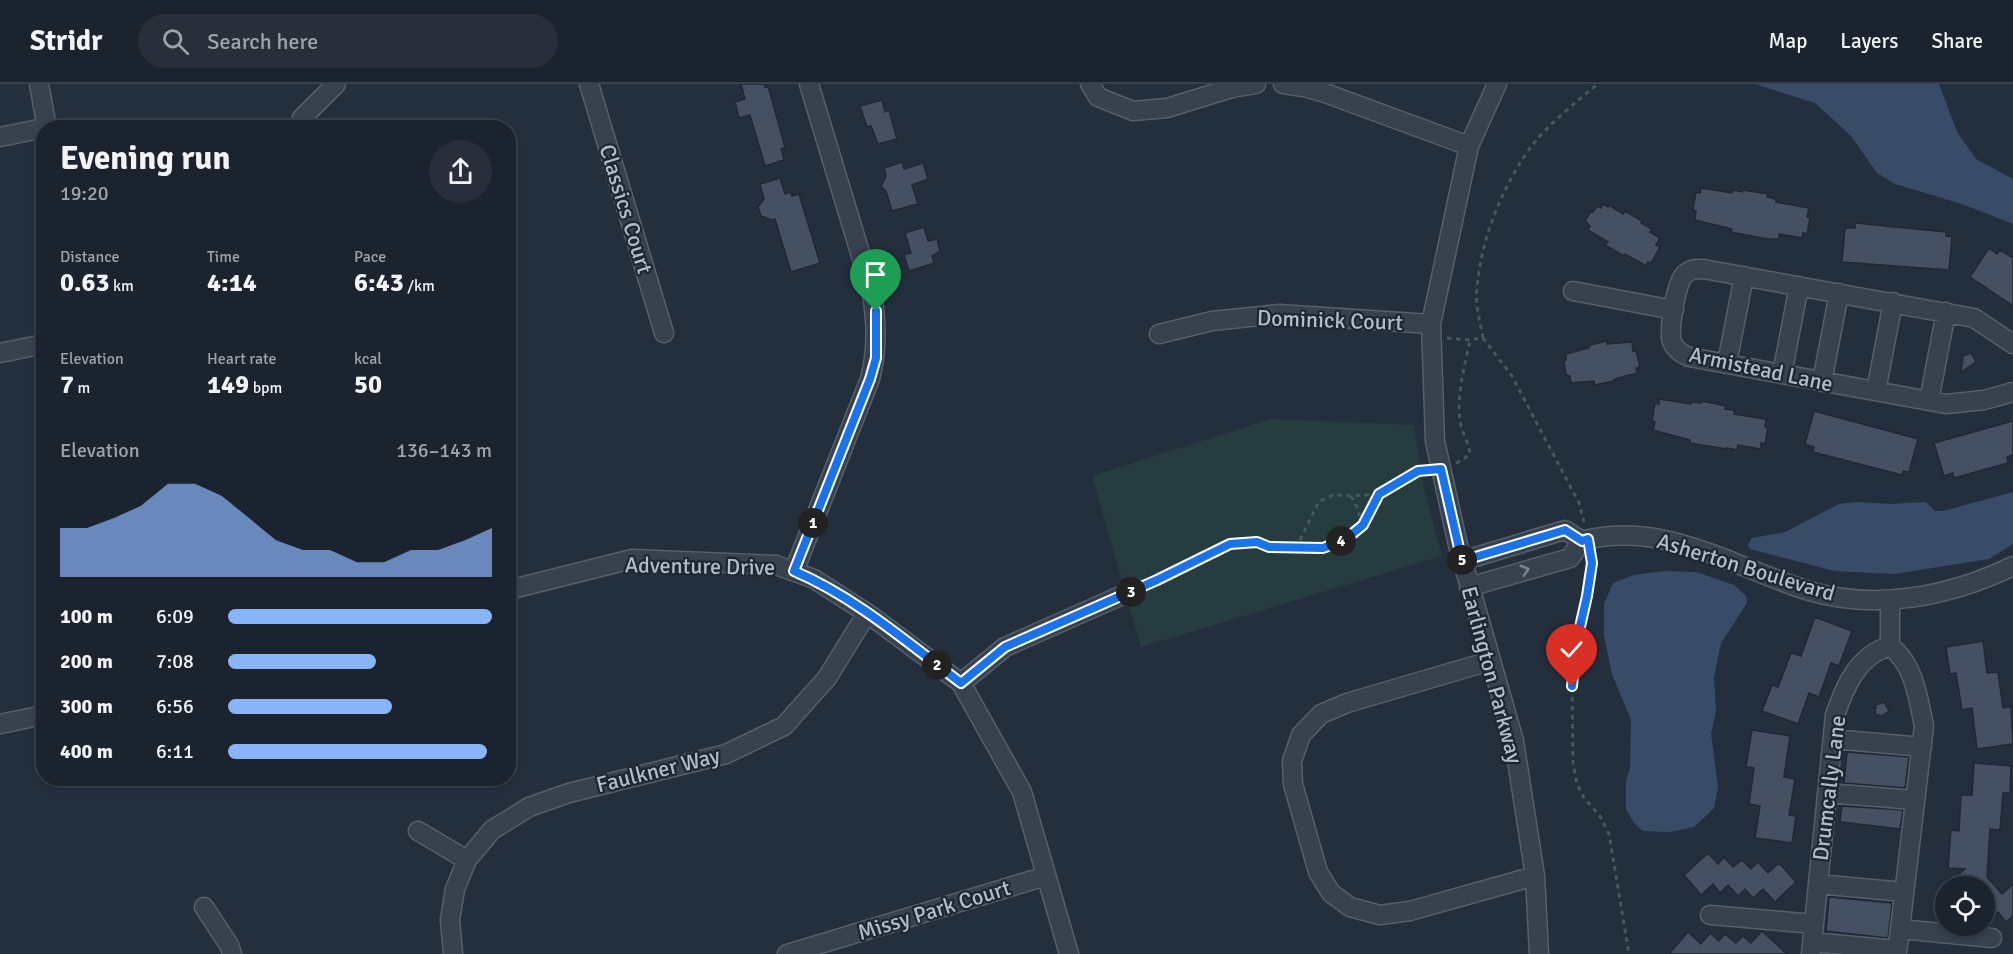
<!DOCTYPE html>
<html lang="en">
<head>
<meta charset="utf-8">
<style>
	:root { --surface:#1b232e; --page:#282f3a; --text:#f1f3f6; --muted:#a0a4aa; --line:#39404a; --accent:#8ab4f8 }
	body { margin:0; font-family:Signika,sans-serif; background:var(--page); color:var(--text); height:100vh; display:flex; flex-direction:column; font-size:22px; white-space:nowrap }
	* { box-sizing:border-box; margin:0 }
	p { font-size:20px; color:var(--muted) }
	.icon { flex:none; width:33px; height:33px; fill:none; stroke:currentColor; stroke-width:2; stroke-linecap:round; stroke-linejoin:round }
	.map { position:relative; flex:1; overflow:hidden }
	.side { position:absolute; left:36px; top:36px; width:480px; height:666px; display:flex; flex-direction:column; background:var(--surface); border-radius:24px; box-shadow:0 3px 9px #0003,0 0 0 2px var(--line) }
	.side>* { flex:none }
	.fabs { position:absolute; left:1935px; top:792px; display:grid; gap:12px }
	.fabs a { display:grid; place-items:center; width:60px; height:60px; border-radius:50%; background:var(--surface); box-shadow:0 3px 9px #0003,0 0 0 2px var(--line); font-size:30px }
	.pin { position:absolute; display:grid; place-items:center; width:51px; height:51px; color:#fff; margin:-62px -26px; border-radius:50% 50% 50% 0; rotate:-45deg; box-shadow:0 0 6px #0007 }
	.pin .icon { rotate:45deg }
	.km { position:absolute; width:30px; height:30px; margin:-15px; border-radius:50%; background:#222; color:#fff; font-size:16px; line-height:30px; text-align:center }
	.round { display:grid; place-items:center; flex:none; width:63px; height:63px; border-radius:32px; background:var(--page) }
	.head { display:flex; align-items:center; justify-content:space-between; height:102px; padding:0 24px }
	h1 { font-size:33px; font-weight:700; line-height:45px }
	.stats { display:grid; grid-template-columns:repeat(3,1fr); gap:9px; height:102px; padding:6px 24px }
	.stats div { display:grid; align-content:center }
	.stats b { font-size:26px; font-weight:700 }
	.stats small { font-size:16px; font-weight:400 }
	.stats p { font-size:16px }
	.chart { height:168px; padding:12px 24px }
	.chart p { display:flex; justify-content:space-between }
	.chart svg { width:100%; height:108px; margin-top:6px; fill:var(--accent); opacity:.7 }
	ul { padding:0 24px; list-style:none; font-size:20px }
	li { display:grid; grid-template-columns:96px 72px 1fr; align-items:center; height:45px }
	li i { height:15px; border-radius:8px; background:var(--accent) }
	header { display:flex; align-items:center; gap:36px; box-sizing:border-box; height:84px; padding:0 30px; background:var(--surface); border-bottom:2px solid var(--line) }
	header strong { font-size:28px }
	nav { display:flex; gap:33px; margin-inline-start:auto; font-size:21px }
	.search { width:420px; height:54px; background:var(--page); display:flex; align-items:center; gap:15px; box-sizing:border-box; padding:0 21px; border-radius:33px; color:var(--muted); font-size:22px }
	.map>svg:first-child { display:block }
	.green { fill:#263c3f }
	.water { fill:#394c67 }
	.building { fill:#455162; stroke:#1f2835; stroke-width:1.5 }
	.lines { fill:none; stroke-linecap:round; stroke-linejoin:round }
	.minor-casing { stroke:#565f6c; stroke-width:21 }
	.path { stroke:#44595c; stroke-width:3; stroke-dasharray:4.5 4.5; stroke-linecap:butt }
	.minor { stroke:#38414e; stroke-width:18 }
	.oneway { stroke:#7c8592 }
	.route-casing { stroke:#fff; stroke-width:12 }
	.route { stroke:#1a73e8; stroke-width:8 }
	.labels { text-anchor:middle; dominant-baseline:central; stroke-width:4.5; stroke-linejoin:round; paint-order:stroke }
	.street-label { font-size:22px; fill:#b4bcc9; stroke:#1d2633 }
</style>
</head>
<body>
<header>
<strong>Stridr</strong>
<div class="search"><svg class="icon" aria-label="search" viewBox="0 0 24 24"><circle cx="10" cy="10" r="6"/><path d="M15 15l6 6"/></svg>Search here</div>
<nav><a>Map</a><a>Layers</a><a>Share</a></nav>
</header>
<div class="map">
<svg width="2013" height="870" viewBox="0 0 2013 870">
	<rect width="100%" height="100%" fill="#242f3e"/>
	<path class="green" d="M 1270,335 L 1414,341 L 1423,401 L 1442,472 L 1141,563 L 1092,392 Z"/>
	<path class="water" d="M 1755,0 L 1939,0 L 1957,48 L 1976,75 L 2013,95 L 2013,140 L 1962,120 L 1895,100 L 1877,89 L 1851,52 L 1815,19 Z
		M 2013,408 L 2013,460 L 1989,475 L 1894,490 L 1834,487 L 1750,465 L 1748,461 L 1752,454 L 1785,448 L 1839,420 L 1857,418 L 1890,420 L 1923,418 L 1927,419 L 1935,427 L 1943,427 Z
		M 1664,487 L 1696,488 L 1734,501 L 1746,512 L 1747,519 L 1721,559 L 1714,593 L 1716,628 L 1711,649 L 1718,703 L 1714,724 L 1694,743 L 1670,748 L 1643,747 L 1634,739 L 1626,725 L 1626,697 L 1630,684 L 1631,636 L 1612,590 L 1604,552 L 1604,520 L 1613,499 L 1634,491 Z"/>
	<path class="building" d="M 741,0 L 764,0 L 765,3 L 768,2 L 785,63 L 781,65 L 784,76 L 765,82 L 750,31 L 739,34 L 735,18 L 745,15 Z
		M 882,16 L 885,28 L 889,26 L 897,55 L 878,60 L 871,42 L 867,43 L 860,22 Z
		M 902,78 L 904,85 L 923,79 L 928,95 L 912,101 L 918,120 L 892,127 L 886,107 L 881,103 L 886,92 L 884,84 Z
		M 780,94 L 785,110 L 790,108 L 792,112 L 799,110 L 820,179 L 791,188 L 775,135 L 772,136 L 761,132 L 758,123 L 764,115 L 760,100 Z
		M 1701,104 L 1732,109 L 1733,106 L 1742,108 L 1743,106 L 1768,110 L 1767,113 L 1776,115 L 1776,118 L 1809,124 L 1807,133 L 1810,133 L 1807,150 L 1803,149 L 1802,154 L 1779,150 L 1779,155 L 1768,155 L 1731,148 L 1732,145 L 1695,136 L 1696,127 L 1693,126 L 1696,108 L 1700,109 Z
		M 1603,120 L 1608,123 L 1609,121 L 1623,130 L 1625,127 L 1642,137 L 1641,139 L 1652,145 L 1650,148 L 1660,154 L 1656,161 L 1660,163 L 1651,179 L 1648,178 L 1646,182 L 1625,170 L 1624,172 L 1605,161 L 1608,158 L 1588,146 L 1590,142 L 1585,137 L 1591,127 L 1593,128 L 1597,122 L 1601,124 Z
		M 1855,139 L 1946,148 L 1946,152 L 1952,153 L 1949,186 L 1842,178 L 1845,144 L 1855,144 Z
		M 924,143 L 928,157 L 937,155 L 940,167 L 932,172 L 934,179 L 909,187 L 904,171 L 911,169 L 905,149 Z
		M 1989,164 L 1997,170 L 2000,166 L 2013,174 L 2013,222 L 1970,193 Z
		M 1607,257 L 1607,260 L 1632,258 L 1633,267 L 1636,266 L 1640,283 L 1636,284 L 1637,289 L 1614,295 L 1614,297 L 1595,301 L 1594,297 L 1571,299 L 1570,292 L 1566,291 L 1564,277 L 1566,276 L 1566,270 L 1589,264 L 1590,261 Z
		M 1971,269 L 1976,278 L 1961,288 L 1963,272 Z
		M 1659,315 L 1691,320 L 1692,318 L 1701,319 L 1702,317 L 1726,322 L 1725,325 L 1734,326 L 1734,330 L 1766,335 L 1765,343 L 1768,343 L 1765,360 L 1761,359 L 1761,365 L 1738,361 L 1737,366 L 1727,364 L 1727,365 L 1690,359 L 1690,356 L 1653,346 L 1655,338 L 1652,337 L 1655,319 L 1659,320 Z
		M 1814,327 L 1918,355 L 1909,388 L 1903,387 L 1902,391 L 1813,368 L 1814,363 L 1805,360 Z
		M 2013,337 L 2013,371 L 2007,373 L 2008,379 L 1954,394 L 1953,389 L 1944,392 L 1934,359 Z
		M 1815,533 L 1852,547 L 1839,582 L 1831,579 L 1819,613 L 1809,609 L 1798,640 L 1762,627 L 1772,601 L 1778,603 L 1791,569 L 1801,572 Z
		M 1983,557 L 1987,589 L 1998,588 L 2003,624 L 2011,623 L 2013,660 L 1977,665 L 1972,624 L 1962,626 L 1956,589 L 1950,590 L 1946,563 Z
		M 1884,618 L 1889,627 L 1882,632 L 1875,630 L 1876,621 Z
		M 1752,646 L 1790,652 L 1784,693 L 1795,695 L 1789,731 L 1796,732 L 1792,759 L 1755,754 L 1760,722 L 1749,720 L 1754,684 L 1746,683 Z
		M 1847,668 L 1909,673 L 1905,704 L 1844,699 Z
		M 1974,679 L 2011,682 L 2010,709 L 2003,709 L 2000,746 L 1990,745 L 1987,793 L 2002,810 L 2013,800 L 2013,832 L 2006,838 L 1998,828 L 1984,840 L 1984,802 L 1946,802 L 1965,785 L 1948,784 L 1951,746 L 1959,747 L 1961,711 L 1972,711 Z
		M 1842,722 L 1903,726 L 1900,745 L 1840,738 Z
		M 1708,769 L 1718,780 L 1724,773 L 1733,783 L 1742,776 L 1751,785 L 1758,778 L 1768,789 L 1779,779 L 1796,798 L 1775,818 L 1763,805 L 1753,814 L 1745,805 L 1738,812 L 1728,801 L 1720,809 L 1713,800 L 1701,811 L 1684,791 Z
		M 1829,813 L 1892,819 L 1888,854 L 1826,847 Z
		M 1762,847 L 1787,870 L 1669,870 L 1688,848 L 1701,860 L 1710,849 L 1719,857 L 1725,850 L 1736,859 L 1743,852 L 1751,859 Z"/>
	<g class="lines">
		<defs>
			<path id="minor" d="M 39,0 L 47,44
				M 589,0 L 664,249
				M 1090,0 L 1098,13 L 1133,27 L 1167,24 L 1232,4 L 1256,0
				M 1283,0 L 1304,3 L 1325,9 L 1469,62
				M 1497,0 L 1469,62 L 1431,240 L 1435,357 L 1458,461 L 1514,657 L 1535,792 L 1539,870
				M 299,44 L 302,34 L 336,0
				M 0,53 L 44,44
				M 1573,207 L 1674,226
				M 1159,250 L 1212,237 L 1279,230 L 1431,240
				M 2013,260 L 1974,234 L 1703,185 C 1696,185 1691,185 1685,190 C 1676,197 1668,247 1672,258 C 1675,266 1682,270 1689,273 L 1946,320 L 1984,316 L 2013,308
				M 0,269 L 44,260
				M 1727,279 L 1744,192
				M 1782,290 L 1799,202
				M 1822,298 L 1839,209
				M 1876,307 L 1893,218
				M 1929,317 L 1946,228
				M 1462,477 L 1565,446 L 1582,457
				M 794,487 L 870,295 C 878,264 877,236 871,205 L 809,0
				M 1469,503 L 1570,474 L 1582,457 C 1663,435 1735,484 1809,507 C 1877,527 1951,512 2013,482
				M 508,506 L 632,475 L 776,481 L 814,495 L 867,529 L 961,599 L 1022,708 L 1069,870
				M 1890,517 L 1890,562
				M 1890,562 C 1914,580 1918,613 1924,642 L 1897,870
				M 1490,577 L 1347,619 L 1321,630 L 1301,651 L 1292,677 L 1293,700 L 1318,788 L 1331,809 L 1350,823 L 1380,831 L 1410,827 L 1535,792
				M 961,599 L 1005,563 L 1136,505
				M 0,640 L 44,631
				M 1833,655 L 1922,663
				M 1827,709 L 1914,716
				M 418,747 L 467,776
				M 1818,800 L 1904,808
				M 204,823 L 229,861 L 232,870
				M 1710,831 L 1814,840
				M 1900,845 L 1992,854
				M 1812,858 L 1897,866
				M 453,870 L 450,836 L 455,805 L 467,776 L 492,746 L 529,723 L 569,709 L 726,670 L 784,642 L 827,594 L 867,529
				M 787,870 L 1046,792
				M 1811,870 L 1835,631 C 1845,602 1858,571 1890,562"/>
		</defs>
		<use href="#minor" class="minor-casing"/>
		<path class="path" d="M 1447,254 L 1467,256 L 1483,254 L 1512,292 L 1579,419 L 1584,438
			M 1483,254 C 1480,237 1475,221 1477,204 C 1481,154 1504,98 1534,59 C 1548,41 1579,15 1598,0
			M 1456,379 L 1463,376 L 1470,369 C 1469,359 1463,351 1461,342 C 1455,314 1465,282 1470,256
			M 1351,412 L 1357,423 L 1363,441
			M 1296,464 L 1319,417 L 1333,411 L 1351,412 L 1379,410
			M 1590,471 L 1592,479 L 1587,511 L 1577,556 L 1572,602 L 1573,679 L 1577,700 L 1584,714 L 1600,732 L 1609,750 L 1629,870
			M 1149,500 L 1229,460 L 1257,458 L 1269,463 L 1323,464 L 1346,455 L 1363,441 L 1379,410 L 1418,387 L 1427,386"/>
		<use href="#minor" class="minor"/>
	</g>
	<defs><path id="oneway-chevron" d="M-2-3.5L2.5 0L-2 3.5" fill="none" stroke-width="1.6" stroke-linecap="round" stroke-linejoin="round" transform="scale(1.5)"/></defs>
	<use class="oneway" href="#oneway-chevron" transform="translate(1525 486) rotate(-16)"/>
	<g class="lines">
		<defs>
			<path id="route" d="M 876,227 L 876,274 L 870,295 L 794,487 C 855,513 908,559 961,599 L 1005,563 L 1157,496 L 1230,460 L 1257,458 L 1269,463 L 1323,464 L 1346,455 L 1363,441 L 1379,410 L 1418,387 L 1441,385 L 1462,477 L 1565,446 L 1582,457 L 1588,455 L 1592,479 L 1587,512 L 1577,556 L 1572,602"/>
		</defs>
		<use href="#route" class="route-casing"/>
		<use href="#route" class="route"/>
	</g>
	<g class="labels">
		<g class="street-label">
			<text transform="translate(626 125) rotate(73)">Classics Court</text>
			<text transform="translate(1330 236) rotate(2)">Dominick Court</text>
			<text transform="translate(1761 285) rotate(12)">Armistead Lane</text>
			<text transform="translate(700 482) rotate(1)">Adventure Drive</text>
			<text transform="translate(1746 483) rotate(17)">Asherton Boulevard</text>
			<text transform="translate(1492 591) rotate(75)">Earlington Parkway</text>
			<text transform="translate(658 686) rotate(-14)">Faulkner Way</text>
			<text transform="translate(1829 704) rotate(-83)">Drumcally Lane</text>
			<text transform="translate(934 826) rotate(-17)">Missy Park Court</text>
		</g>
	</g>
</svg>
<div class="fabs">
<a><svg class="icon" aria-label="locate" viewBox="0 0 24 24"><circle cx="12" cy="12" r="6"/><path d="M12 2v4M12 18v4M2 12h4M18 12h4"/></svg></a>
</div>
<div class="pin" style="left:876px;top:227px;background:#1e9e55"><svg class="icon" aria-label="arrive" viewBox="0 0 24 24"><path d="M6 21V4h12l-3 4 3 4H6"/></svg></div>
<div class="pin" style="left:1572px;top:602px;background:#d93025"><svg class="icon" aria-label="check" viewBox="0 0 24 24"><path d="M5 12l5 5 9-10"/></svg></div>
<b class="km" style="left:813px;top:439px">1</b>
<b class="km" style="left:937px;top:581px">2</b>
<b class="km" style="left:1131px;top:508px">3</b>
<b class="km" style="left:1341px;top:457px">4</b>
<b class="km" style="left:1462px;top:476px">5</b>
<section class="side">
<div class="head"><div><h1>Evening run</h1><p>19:20</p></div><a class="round"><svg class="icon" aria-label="share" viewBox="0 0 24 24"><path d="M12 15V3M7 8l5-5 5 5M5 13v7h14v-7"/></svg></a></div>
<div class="stats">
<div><p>Distance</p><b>0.63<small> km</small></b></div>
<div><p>Time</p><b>4:14</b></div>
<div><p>Pace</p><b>6:43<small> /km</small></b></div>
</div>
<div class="stats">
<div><p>Elevation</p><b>7<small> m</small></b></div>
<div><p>Heart rate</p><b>149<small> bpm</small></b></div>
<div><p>kcal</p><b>50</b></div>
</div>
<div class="chart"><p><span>Elevation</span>136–143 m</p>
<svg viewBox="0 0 160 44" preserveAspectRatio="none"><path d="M0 44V24L10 24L20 20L30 15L40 6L50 6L60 11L70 20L80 29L90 33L100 33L110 38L120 38L130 33L140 33L150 29L160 24V44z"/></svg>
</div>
<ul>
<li><b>100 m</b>6:09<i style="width:100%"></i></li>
<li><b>200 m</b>7:08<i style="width:56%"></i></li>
<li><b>300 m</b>6:56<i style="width:62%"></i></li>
<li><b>400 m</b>6:11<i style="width:98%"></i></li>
</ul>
</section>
</div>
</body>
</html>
